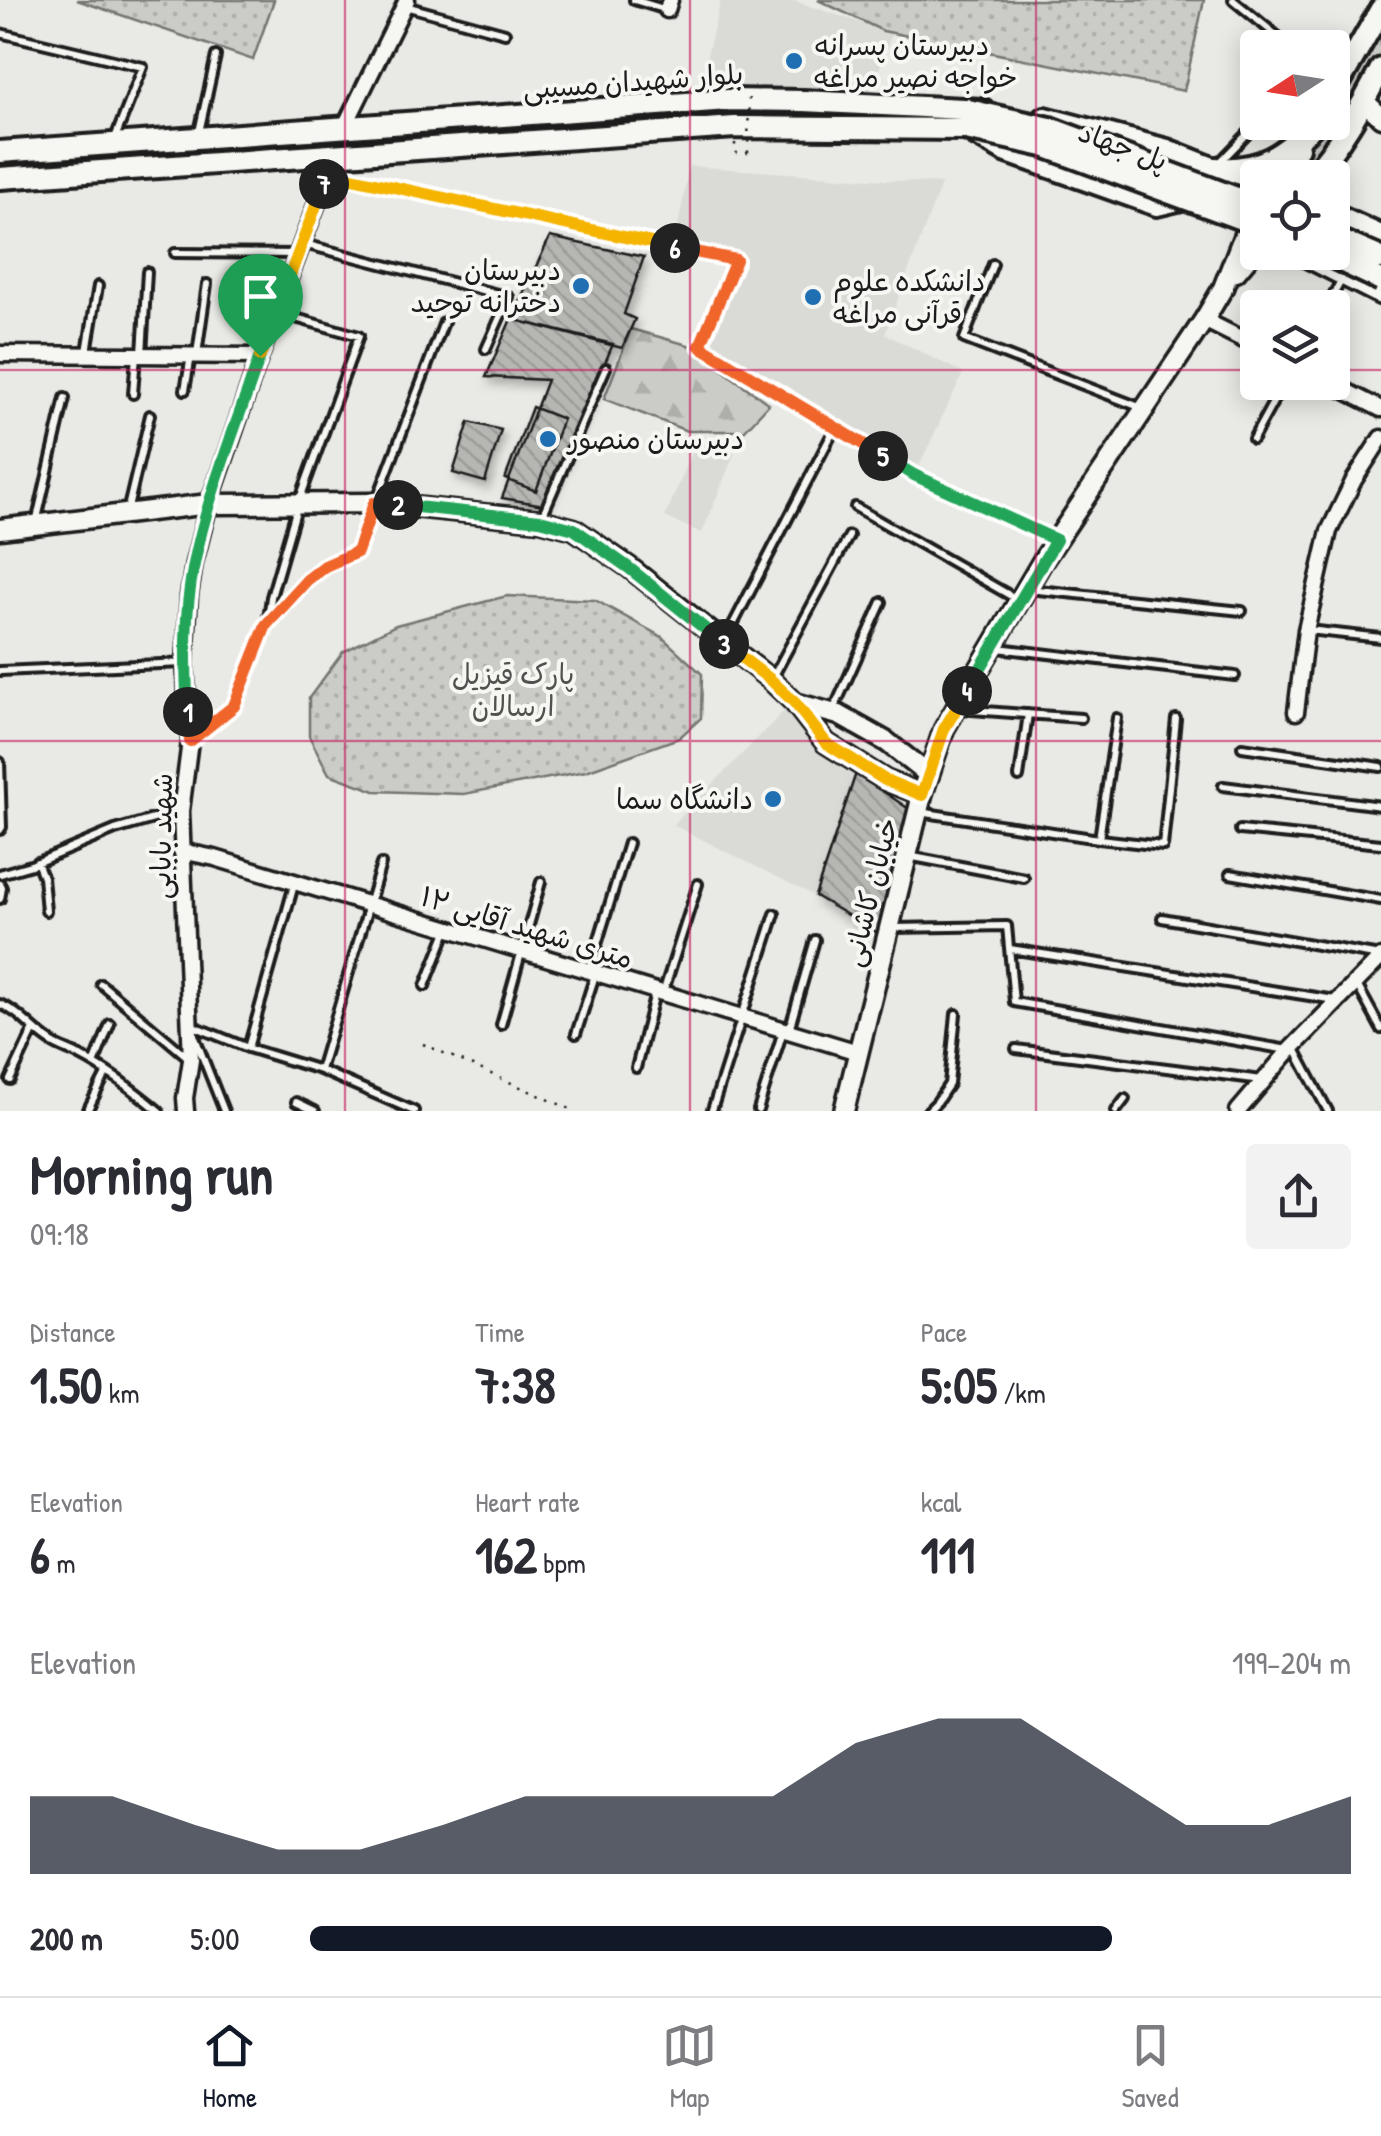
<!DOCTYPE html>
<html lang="en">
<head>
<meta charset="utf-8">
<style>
	:root { --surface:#fff; --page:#f2f2f3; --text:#2b2b33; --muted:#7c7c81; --line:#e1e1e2; --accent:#111827 }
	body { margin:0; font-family:"Patrick Hand","Playpen Sans Arabic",sans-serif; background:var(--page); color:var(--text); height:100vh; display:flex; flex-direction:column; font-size:38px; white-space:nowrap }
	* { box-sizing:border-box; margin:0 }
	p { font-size:32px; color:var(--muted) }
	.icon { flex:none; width:55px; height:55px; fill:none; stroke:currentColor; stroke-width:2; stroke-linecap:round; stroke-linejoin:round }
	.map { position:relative; height:1111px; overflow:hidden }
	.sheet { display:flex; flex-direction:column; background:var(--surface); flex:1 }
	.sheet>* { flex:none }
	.needle { width:65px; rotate:258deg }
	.fabs { position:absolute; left:1240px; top:30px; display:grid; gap:20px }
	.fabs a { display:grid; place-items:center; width:110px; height:110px; border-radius:10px; background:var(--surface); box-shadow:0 5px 25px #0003; font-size:50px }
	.pin { position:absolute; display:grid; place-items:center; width:85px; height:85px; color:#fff; margin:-102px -42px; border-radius:50% 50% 50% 0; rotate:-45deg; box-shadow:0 0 10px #0007 }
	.pin .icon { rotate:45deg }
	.km { position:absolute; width:50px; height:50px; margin:-25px; border-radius:50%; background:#222; color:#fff; font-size:28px; line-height:50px; text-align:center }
	.round { display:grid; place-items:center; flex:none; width:105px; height:105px; border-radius:10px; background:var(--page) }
	.headline { display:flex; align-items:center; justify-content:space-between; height:170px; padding:0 30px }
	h1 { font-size:55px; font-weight:700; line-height:75px }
	.stats { display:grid; grid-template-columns:repeat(3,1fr); gap:15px; height:170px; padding:10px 30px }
	.stats div { display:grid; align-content:center }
	.stats b { font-size:50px; font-weight:700 }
	.stats small { font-size:28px; font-weight:400 }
	.stats p { font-size:28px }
	.chart { height:280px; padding:20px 30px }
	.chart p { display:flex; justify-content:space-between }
	.chart svg { width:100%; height:180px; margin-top:10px; fill:var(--accent); opacity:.7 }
	ul { padding:0 30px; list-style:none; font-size:32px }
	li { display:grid; grid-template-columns:160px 120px 1fr; align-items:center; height:75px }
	li i { height:25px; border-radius:12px; background:var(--accent) }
	.dock { display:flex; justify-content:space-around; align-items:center; height:140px; border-top:2px solid var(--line); background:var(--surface); font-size:28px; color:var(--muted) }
	.dock a { display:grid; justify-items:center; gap:5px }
	.dock .on { color:var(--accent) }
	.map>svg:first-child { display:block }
	.built { fill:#dadad6 }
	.grass { fill:#cbcbc7; stroke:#747472; stroke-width:2.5 }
	.forest { fill:url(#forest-firs); stroke:#747472; stroke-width:2.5 }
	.park { fill:url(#park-dots); stroke:#747472; stroke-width:2.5 }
	.building { fill:url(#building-back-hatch); stroke:#1c1c1c; stroke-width:2.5; filter:url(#shadow) }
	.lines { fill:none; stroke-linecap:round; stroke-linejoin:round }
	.service-casing { stroke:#1c1c1c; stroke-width:14 }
	.minor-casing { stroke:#1c1c1c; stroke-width:21 }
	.tertiary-casing { stroke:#1c1c1c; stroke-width:25 }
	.secondary-casing { stroke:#1c1c1c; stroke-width:28 }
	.primary-casing { stroke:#1c1c1c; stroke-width:28 }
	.path { stroke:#1c1c1c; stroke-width:2.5; stroke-dasharray:2.5 8; stroke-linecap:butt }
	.service { stroke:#f6f6f2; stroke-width:6 }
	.minor { stroke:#f6f6f2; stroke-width:14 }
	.tertiary { stroke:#f6f6f2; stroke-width:18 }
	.secondary { stroke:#f6f6f2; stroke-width:20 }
	.primary { stroke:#f6f6f2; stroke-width:20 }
	.secondary-bridge-casing { stroke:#1c1c1c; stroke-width:28; stroke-linecap:butt }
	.path-bridge { stroke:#1c1c1c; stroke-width:2.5; stroke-dasharray:2.5 8; stroke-linecap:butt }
	.secondary-bridge { stroke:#f6f6f2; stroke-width:20 }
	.split-1-casing { stroke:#fff; stroke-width:20 }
	.split-2-casing { stroke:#fff; stroke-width:20 }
	.split-3-casing { stroke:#fff; stroke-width:20 }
	.split-4-casing { stroke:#fff; stroke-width:20 }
	.split-5-casing { stroke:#fff; stroke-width:20 }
	.split-6-casing { stroke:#fff; stroke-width:20 }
	.split-7-casing { stroke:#fff; stroke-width:20 }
	.split-8-casing { stroke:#fff; stroke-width:20 }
	.split-1 { stroke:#22a559; stroke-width:12 }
	.split-2 { stroke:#f0652b; stroke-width:12 }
	.split-3 { stroke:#22a559; stroke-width:12 }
	.split-4 { stroke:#f5b400; stroke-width:12 }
	.split-5 { stroke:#22a559; stroke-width:12 }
	.split-6 { stroke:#f0652b; stroke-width:12 }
	.split-7 { stroke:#f5b400; stroke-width:12 }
	.split-8 { stroke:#f5b400; stroke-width:12 }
	.grid { fill:none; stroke:#c2185b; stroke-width:2.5; stroke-opacity:0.55 }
	.poi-dot { fill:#1f6fb2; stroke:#f6f6f2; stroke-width:4 }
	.labels { text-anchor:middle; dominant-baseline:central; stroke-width:8; stroke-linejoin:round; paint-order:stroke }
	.poi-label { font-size:28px; fill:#1c1c1c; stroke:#f6f6f2; text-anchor:start }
	.street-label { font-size:28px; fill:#1c1c1c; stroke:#f6f6f2 }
	.park-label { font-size:28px; fill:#51514f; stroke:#f6f6f2 }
</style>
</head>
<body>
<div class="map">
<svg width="1381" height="1111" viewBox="0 0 1381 1111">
	<defs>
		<pattern id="forest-firs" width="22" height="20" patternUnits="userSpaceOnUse" patternTransform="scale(2.5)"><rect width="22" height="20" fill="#cbcbc7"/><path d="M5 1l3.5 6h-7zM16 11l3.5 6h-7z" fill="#aeaeaa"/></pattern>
		<pattern id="park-dots" width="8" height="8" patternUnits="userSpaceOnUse" patternTransform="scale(2.5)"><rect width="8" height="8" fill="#cbcbc7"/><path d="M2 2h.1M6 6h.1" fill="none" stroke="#aeaeaa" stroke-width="1.8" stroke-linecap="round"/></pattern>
		<pattern id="building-back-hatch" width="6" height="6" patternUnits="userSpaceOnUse" patternTransform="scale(2.5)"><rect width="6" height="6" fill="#b6b6b3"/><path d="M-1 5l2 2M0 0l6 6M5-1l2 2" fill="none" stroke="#9c9c99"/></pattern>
		<filter id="shadow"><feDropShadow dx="3.5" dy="6" stdDeviation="5" flood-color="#0004"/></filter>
	</defs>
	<rect width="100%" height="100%" fill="#e9e9e5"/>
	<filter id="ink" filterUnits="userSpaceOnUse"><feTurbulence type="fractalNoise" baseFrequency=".01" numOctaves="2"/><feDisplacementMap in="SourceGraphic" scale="20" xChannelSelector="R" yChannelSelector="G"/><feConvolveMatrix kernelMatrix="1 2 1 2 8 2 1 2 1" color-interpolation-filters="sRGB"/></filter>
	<g filter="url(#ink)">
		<path class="built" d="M 721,0 L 791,0 L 892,33 L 872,90 L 697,94 Z
			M 689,166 L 941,184 L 885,334 L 963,373 L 919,466 L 711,342 L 742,260 L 676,238 Z
			M 698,439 L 735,452 L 702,533 L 665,517 Z
			M 788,707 L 856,773 L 815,896 L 673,825 Z"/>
		<path class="grass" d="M 1381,22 L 1381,52 L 1359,99 L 1315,161 L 1304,153 L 1324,123 L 1332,122 C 1333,90 1365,49 1381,22 Z"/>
		<path class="forest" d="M 631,329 L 688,345 L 769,404 L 744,431 L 687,431 L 604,399 Z"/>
		<path class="park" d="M 77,0 L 274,0 L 253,60 Z
			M 818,0 L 1204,0 L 1184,91 L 883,31 Z
			M 507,596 L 595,600 L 662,637 L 702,674 L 701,718 L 679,738 L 586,771 L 464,794 L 375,791 L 329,774 L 309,736 L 309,698 L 343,652 L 396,625 Z"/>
		<path class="building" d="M 550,237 L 644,257 L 624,314 L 635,319 L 622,348 L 511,319 Z
			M 511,319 L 613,344 L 544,505 L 502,498 L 547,380 L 486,377 Z
			M 532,407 L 563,419 L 536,491 L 505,479 Z
			M 469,422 L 501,430 L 485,482 L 453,473 Z
			M 856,773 L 909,809 L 878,933 L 815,896 Z"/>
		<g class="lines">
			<defs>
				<path id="service" d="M 634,0 L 667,10
					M 1233,0 L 1292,48
					M 405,6 L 505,33
					M 0,33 L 143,67 L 115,138
					M 199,132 L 216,56
					M 1221,161 L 1259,122
					M 329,173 L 736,261 L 701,346 L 914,475 L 1055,540
					M 304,244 L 509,297 L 486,349
					M 175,253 L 297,254
					M 993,264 L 964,339 L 1142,408
					M 1326,308 L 1343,277
					M 87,352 L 98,286
					M 142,354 L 147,272
					M 197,354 L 207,284
					M 185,390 L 191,356
					M 133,394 L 136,355
					M 1253,439 L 1284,382
					M 855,507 L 1018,600
					M 127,512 L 150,415
					M 541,519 L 606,368
					M 36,523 L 65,398
					M 1028,589 L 1242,611
					M 267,625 L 307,580 L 325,566 L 357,552 L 444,322
					M 1308,630 L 1381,638
					M 724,642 L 835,428
					M 998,648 L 1235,676
					M 0,671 L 184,663
					M 772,679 L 849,536
					M 958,709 L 1081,718
					M 833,711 L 882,602
					M 190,741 L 234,706 L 267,625 L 271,597 L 298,504 L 359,336 L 278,313
					M 1242,747 L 1381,767
					M 0,762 L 2,827 L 0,830
					M 1019,777 L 1028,714
					M 1223,786 L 1381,806
					M 919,812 L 1099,839 L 1163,846 L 1176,719
					M 1240,830 L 1381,844
					M 1099,839 L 1117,718
					M 908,856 L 1024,878
					M 37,862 L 43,877 L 46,911
					M 0,874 L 31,865 L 115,830 L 181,811
					M 1230,874 L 1381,900
					M 0,884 L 2,888 L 0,899
					M 1162,918 L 1380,956
					M 894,928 L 1007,926 L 1014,1002 L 1288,1050
					M 1010,949 L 1335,1000
					M 589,971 L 628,843
					M 1356,983 L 1381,1029
					M 101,984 L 190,1059
					M 425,986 L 447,931
					M 663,993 L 698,884
					M 0,1004 C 20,1012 32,1030 51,1042 C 60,1048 71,1051 80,1056 C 109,1071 134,1090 159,1111
					M 191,1025 L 248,1048 L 320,1070 L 414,1111
					M 501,1025 L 541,882
					M 789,1030 L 815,940
					M 576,1034 L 595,975
					M 194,1035 L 224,1111
					M 1294,1047 L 1328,1111
					M 248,1048 L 294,885
					M 1016,1049 L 1262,1080
					M 94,1064 L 110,1024
					M 636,1068 L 655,993
					M 320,1070 L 381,864
					M 10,1080 L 34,1029
					M 296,1102 L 315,1111
					M 712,1110 L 775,914
					M 758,1110 L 783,1031
					M 87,1111 L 107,1072
					M 928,1111 L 937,1102 L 949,1084 L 956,1014
					M 1116,1111 L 1125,1099"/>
				<path id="minor" d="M 667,10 L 670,0
					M 344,128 L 407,0
					M 1204,320 L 1258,347
					M 0,354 L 260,356
					M 1328,382 L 1381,409
					M 1296,712 L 1306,630 L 1329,531 L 1354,480 L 1381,438
					M 181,851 L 215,858 L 858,1052
					M 186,1111 L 185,1098 L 191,1060 L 181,811 L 190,741 L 185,663 L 189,596 L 194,563 L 209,504 L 260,356 L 335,155
					M 1238,1111 L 1289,1051 L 1381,957"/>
				<path id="tertiary" d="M 1364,101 L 1381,117
					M 1296,252 L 1381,295
					M 1236,272 L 1258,246
					M 0,529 L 209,504 L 374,503 L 540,520 L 574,529 L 629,567 L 771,680 L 795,703 L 826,743 L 885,780 L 922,795
					M 795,703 L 839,715 L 887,742 L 929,775
					M 844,1111 L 922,795 L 944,729 L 1042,562 L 1204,320 L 1223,288 L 1247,227"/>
				<path id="secondary" d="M 1045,118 L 1167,150 L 1258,186
					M 0,152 L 728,100 L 803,101 L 983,110
					M 0,178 L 735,127 L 966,129 L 1005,151 L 1157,205 L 1178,200 L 1185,189"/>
				<path id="primary" d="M 1332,95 L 1381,9
					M 1214,168 C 1261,172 1284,154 1317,122
					M 1275,178 L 1298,148
					M 1310,178 C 1339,147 1361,107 1381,69
					M 1332,214 L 1381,236"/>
			</defs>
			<use href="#service" class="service-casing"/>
			<use href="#minor" class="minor-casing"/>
			<use href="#tertiary" class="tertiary-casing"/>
			<use href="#secondary" class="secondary-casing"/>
			<use href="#primary" class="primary-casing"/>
			<path class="path" d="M 735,143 L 735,153 L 748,153
				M 423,1044 L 575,1111"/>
			<use href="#service" class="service"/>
			<use href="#minor" class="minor"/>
			<use href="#tertiary" class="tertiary"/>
			<use href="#secondary" class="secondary"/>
			<use href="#primary" class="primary"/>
			<defs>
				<path id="secondary-bridge" d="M 968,110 L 1050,128 L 1258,206
					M 966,129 L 1044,146 L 1258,225
					M 1332,237 L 1381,258
					M 1322,252 L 1381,280"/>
			</defs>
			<use href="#secondary-bridge" class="secondary-bridge-casing"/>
			<path class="path-bridge" d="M 748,153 L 749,88"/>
			<use href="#secondary-bridge" class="secondary-bridge"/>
		</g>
	</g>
	<g class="lines" filter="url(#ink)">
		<defs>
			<path id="split-1" d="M 188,712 C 185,663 184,612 194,564 C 208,493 237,424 260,356"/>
			<path id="split-2" d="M 188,712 L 190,741 L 234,706 L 266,625 L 307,580 L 325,566 L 357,552 L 374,503 L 398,505"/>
			<path id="split-3" d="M 398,505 L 540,520 L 574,529 L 629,568 L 724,644"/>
			<path id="split-4" d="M 724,644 L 771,680 L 795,703 L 826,743 L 885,780 L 922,795 L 944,729 L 967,691"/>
			<path id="split-5" d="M 883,456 L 914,475 L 1056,540 L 967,691"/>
			<path id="split-6" d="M 675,248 L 736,260 L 700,346 L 883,456"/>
			<path id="split-7" d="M 324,184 L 329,173 L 675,248"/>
			<path id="split-8" d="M 260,356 L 324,184"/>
		</defs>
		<use href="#split-1" class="split-1-casing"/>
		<use href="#split-2" class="split-2-casing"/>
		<use href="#split-3" class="split-3-casing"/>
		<use href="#split-4" class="split-4-casing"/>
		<use href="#split-5" class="split-5-casing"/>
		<use href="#split-6" class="split-6-casing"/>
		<use href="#split-7" class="split-7-casing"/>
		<use href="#split-8" class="split-8-casing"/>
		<use href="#split-1" class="split-1"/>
		<use href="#split-2" class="split-2"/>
		<use href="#split-3" class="split-3"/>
		<use href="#split-4" class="split-4"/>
		<use href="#split-5" class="split-5"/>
		<use href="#split-6" class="split-6"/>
		<use href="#split-7" class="split-7"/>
		<use href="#split-8" class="split-8"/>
	</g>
	<path class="grid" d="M 345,0 L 345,1111M 690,0 L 690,1111M 1036,0 L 1036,1111M 0,370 L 1258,370M 1332,370 L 1381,370M 0,741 L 1381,741"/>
	<g class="poi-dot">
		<circle cx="794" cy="61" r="10"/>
		<circle cx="581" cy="286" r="10"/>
		<circle cx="813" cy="297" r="10"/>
		<circle cx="548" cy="439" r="10"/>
		<circle cx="773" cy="799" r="10"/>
	</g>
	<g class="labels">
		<g class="poi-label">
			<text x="814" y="45">دبیرستان پسرانه<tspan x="814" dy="32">خواجه نصیر مراغه</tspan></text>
			<text x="561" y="270" text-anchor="end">دبیرستان<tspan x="561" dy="32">دخترانه توحید</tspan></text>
			<text x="833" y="281">دانشکده علوم<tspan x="833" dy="32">قرآنی مراغه</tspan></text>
			<text x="568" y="439">دبیرستان منصور</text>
			<text x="753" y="799" text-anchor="end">دانشگاه سما</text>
		</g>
		<g class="street-label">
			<text transform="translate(633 81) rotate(-4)">بلوار شهیدان مسیبی</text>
			<text transform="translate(1123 146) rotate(20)">پل جهاد</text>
			<text transform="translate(161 836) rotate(-89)">شهید بابایی</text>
			<text transform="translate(870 892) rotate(-76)">خیابان کاشانی</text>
			<text transform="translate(527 927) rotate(17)">۱۲ متری شهید آقایی</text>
		</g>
		<g class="park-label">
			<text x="513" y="674">پارک قیزیل<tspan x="513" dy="32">ارسالان</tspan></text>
		</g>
	</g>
</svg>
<div class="fabs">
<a><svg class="needle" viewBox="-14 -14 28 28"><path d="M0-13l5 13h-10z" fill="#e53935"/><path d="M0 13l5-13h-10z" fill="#7c7c81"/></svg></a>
<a><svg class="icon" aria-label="locate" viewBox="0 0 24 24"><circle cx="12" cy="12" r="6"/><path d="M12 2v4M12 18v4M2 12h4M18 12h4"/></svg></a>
<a><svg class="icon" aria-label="layers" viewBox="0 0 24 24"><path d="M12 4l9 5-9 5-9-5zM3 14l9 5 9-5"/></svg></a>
</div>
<div class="pin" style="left:260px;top:356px;background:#1e9e55"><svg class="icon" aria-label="arrive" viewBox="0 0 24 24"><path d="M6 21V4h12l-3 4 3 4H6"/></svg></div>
<b class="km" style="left:188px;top:712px">1</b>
<b class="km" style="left:398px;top:505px">2</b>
<b class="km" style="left:724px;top:644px">3</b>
<b class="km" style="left:967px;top:691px">4</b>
<b class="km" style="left:883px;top:456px">5</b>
<b class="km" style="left:675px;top:248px">6</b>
<b class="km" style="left:324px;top:184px">7</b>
</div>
<section class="sheet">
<div class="headline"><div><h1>Morning run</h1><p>09:18</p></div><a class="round"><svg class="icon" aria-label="share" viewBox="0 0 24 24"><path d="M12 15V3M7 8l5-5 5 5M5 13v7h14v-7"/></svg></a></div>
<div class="stats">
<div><p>Distance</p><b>1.50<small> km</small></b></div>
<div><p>Time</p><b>7:38</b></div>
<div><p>Pace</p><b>5:05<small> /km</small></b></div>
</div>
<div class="stats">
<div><p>Elevation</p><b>6<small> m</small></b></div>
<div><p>Heart rate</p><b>162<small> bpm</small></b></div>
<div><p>kcal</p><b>111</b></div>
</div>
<div class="chart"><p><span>Elevation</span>199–204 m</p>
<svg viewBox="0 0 160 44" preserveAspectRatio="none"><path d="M0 44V25L10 25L20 32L30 38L40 38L50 32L60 25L70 25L80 25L90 25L100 12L110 6L120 6L130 19L140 32L150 32L160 25V44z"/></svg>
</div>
<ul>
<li><b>200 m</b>5:00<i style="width:77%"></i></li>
</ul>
</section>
<nav class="dock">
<a class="on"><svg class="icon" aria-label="home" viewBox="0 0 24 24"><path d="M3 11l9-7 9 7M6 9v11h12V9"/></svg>Home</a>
<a><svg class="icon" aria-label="map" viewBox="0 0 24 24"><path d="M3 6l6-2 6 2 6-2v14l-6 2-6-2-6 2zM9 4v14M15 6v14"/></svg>Map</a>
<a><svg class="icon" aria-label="saved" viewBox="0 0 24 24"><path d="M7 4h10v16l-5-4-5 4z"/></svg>Saved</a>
</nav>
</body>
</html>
